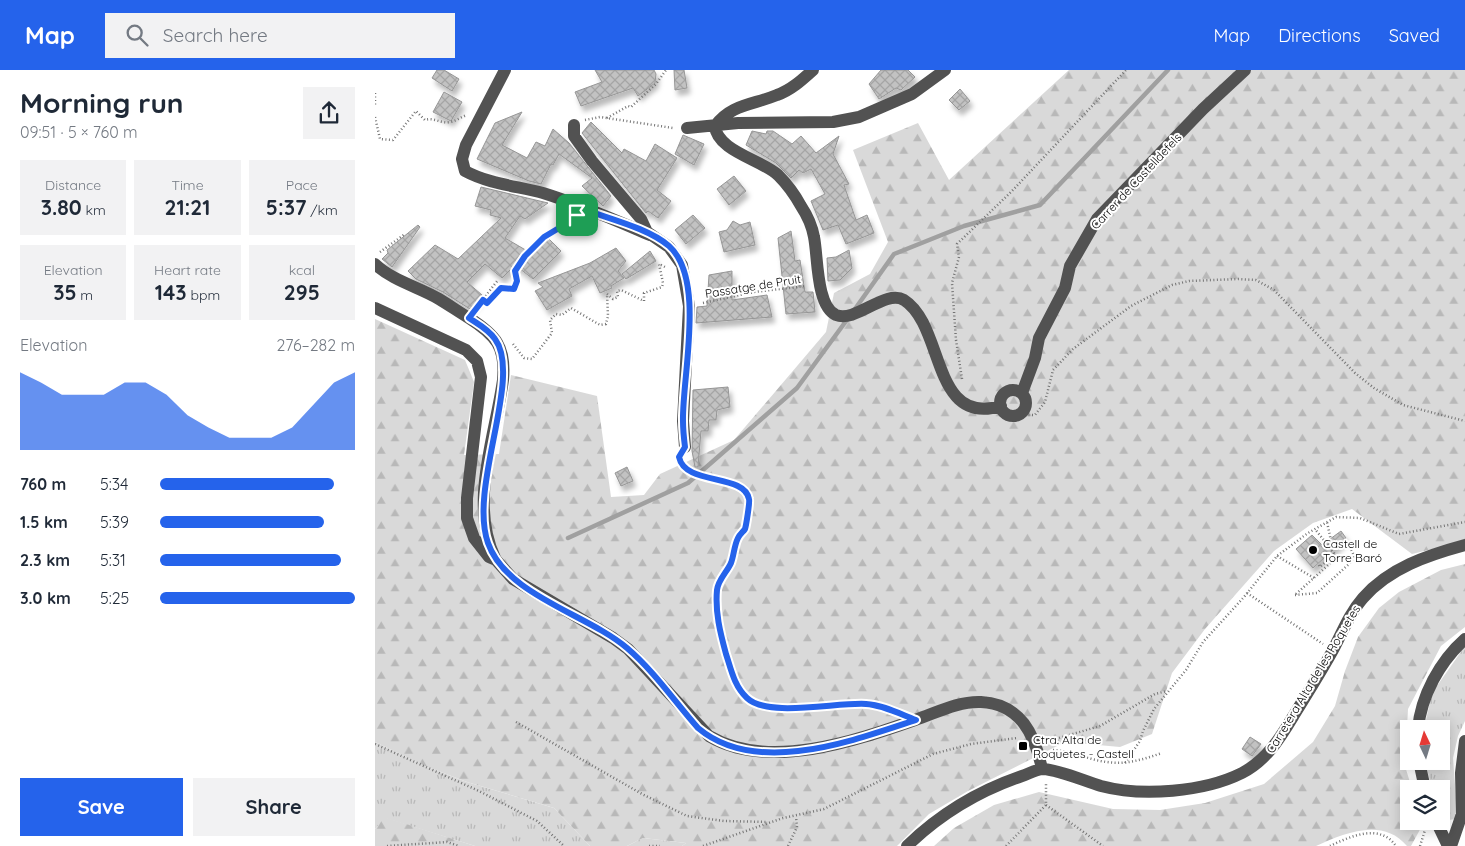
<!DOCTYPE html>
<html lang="en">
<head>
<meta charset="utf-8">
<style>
	:root { --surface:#fff; --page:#f2f2f3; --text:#1f2937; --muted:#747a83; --accent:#2563eb }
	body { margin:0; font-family:Quicksand,sans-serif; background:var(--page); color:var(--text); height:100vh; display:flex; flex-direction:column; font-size:19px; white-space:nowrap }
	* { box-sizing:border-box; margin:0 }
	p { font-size:16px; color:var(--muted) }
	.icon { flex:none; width:28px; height:28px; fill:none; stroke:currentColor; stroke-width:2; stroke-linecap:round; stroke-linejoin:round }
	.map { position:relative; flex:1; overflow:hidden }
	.sheet { display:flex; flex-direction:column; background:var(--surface); width:375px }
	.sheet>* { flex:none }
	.needle { width:32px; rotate:356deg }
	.controls { position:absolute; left:1025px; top:650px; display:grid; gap:10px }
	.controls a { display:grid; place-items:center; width:50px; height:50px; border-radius:0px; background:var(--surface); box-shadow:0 2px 12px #0003; font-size:25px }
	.pin { position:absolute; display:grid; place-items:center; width:42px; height:42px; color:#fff; margin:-21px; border-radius:10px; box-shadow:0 2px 8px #0006 }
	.round { display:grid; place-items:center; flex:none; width:52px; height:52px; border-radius:0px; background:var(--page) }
	.head { display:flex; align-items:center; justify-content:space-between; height:85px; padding:0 20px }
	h1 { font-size:28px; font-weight:700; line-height:38px }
	.metrics { display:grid; grid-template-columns:repeat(3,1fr); gap:8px; height:85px; padding:5px 20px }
	.metrics div { display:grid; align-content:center; border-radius:0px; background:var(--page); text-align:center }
	.metrics b { font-size:21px; font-weight:700 }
	.metrics small { font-size:14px; font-weight:400 }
	.metrics p { font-size:14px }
	.chart { height:140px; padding:10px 20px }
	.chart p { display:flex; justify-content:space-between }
	.chart svg { width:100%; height:90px; margin-top:5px; fill:var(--accent); opacity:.7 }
	.primary-button { display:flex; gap:10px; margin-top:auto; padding:10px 20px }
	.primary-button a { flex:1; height:58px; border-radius:0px; background:var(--accent); color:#fff; font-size:20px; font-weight:700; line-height:58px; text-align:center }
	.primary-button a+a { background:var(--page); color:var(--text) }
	ul { padding:0 20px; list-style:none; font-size:16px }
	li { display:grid; grid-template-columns:80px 60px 1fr; align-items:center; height:38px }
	li i { height:12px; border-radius:6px; background:var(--accent) }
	header { display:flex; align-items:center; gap:30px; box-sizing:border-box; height:70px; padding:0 25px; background:var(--accent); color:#fff }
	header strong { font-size:24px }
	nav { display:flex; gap:28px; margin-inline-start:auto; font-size:18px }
	.search { width:350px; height:45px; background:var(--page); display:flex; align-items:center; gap:12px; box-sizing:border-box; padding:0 18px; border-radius:0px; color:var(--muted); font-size:19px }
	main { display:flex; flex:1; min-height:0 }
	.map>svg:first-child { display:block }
	.grass { fill:url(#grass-tufts) }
	.forest { fill:url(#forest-firs) }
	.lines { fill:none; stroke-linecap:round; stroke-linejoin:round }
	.stream { stroke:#a0a0a0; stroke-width:4.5 }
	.building { fill:url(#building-cross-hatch); stroke:#969696; filter:url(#shadow) }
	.path { stroke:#747474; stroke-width:2.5; stroke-dasharray:1 2.5; stroke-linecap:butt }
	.minor { stroke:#525252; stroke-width:12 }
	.route-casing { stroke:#fff; stroke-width:10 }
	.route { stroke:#2563eb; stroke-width:6 }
	.poi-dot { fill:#000; stroke:#fff; stroke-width:2 }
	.labels { text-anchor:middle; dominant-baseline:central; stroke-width:4; stroke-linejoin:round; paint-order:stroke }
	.street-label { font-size:12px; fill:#000; stroke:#fff }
	.poi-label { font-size:12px; fill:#000; stroke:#fff; text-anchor:start }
</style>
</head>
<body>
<header>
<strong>Map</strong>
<div class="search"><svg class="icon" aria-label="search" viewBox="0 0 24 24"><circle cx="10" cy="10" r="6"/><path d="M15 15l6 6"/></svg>Search here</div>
<nav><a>Map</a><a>Directions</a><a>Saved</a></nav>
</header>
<main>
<section class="sheet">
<div class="head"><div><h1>Morning run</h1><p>09:51 · 5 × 760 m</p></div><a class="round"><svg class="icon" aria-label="share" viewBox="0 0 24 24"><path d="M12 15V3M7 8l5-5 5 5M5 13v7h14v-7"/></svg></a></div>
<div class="metrics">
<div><p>Distance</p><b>3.80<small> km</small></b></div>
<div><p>Time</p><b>21:21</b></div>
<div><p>Pace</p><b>5:37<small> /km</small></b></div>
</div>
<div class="metrics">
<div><p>Elevation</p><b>35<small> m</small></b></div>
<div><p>Heart rate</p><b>143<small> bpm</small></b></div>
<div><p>kcal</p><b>295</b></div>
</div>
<div class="chart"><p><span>Elevation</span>276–282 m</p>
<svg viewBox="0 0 160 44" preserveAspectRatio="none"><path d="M0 44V6L10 11L20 17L30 17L40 17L50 11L60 11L70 17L80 27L90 33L100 38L110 38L120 38L130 33L140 22L150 11L160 6V44z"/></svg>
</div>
<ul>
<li><b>760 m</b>5:34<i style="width:89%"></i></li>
<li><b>1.5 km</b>5:39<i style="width:84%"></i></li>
<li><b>2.3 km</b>5:31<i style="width:93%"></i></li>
<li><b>3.0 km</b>5:25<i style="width:100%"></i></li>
</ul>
<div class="primary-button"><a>Save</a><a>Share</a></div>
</section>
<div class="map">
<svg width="1090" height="776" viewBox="0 0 1090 776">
	<defs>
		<pattern id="grass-tufts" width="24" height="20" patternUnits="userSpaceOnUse" patternTransform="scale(1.25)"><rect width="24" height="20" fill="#d9d9d9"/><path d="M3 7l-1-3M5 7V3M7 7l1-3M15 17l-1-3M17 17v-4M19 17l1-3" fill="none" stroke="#b8b8b8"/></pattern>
		<pattern id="forest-firs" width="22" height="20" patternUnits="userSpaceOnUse" patternTransform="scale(1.25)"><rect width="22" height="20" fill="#d9d9d9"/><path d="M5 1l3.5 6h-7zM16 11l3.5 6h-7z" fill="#b8b8b8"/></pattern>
		<pattern id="building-cross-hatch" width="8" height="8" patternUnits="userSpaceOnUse" patternTransform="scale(1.25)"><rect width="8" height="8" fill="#c2c2c2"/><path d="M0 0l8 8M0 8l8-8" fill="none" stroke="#a5a5a5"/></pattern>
		<filter id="shadow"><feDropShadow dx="3" dy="5.5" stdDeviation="2.5" flood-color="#0004"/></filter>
	</defs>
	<rect width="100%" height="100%" fill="#fff"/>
	<path class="grass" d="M 1090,576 L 1090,651 L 1083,666 L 1078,688 L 1082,741 L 1080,749 L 1074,750 L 1066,740 L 1066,719 L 1057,719 L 1050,691 L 1066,691 L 1066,659 L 1049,659 L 1057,623 Z
		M 0,672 L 50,696 L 92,712 L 179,738 L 215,776 L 100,776 L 10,748 L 0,759 Z
		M 268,768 L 311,773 L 307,776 L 252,776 Z"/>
	<path class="forest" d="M 694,0 L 1090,0 L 1090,471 L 1037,484 L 977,439 L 938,453 L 899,481 L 830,559 L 797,603 L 777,664 L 745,677 L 690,672 L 593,721 L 554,744 L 522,776 L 307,776 L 311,773 L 268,768 L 252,776 L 215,776 L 179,738 L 92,712 L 50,696 L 0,672 L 0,249 L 90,290 L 99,312 L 89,385 L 124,384 L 136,305 L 222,326 L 236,427 L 269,425 L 285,404 L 359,370 L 451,262 L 459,223 L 495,204 L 513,172 L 478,80 L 543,53 L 574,110 Z
		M 1090,494 L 1090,557 L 1066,576 L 1033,639 L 1030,696 L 1037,719 L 1034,719 L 1034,751 L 1047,751 L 1048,754 L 1036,776 L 1032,776 C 1008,747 969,763 941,776 L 559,776 L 579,758 L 619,735 L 664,722 L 738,739 L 785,740 L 830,733 L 889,714 L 938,672 L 960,636 L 970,601 L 983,567 L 1004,538 L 1024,522 L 1066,500 Z
		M 9,747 L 100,776 L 0,776 L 0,759 Z"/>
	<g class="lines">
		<path class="stream" d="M 480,239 L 519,184 L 589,156 L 665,135 L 793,0
			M 193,468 L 313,413 L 422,318 L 474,247"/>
	</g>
	<path class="building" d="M 62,0 L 69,0 L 84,9 L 77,21 L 57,8 Z
		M 220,0 L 279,0 L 281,4 L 280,13 L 263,26 L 258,18 L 206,36 L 200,22 L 227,12 Z
		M 299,0 L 309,0 L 312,18 L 300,20 Z
		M 506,0 L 533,0 L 540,7 L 526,20 L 521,18 L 504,29 L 494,14 Z
		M 585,19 L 595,31 L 584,40 L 574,30 Z
		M 69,22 L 87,32 L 76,51 L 58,42 Z
		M 147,42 L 127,75 L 152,88 L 161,72 L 170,76 L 178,59 L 194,73 L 236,126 L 228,136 L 207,116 L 217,108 L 184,84 L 178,95 L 176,94 L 166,114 L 154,111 L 102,89 L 120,53 Z
		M 216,52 L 247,83 L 249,79 L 271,91 L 280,74 L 302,88 L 282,120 L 296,131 L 283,148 L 273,141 L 271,143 L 207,63 Z
		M 377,61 L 391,64 L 392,61 L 398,61 L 417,74 L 426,66 L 441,83 L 464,66 L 458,84 L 474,114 L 469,115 L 481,150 L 492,145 L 499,163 L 471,174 L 463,155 L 448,160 L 436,131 L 450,124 L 436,99 L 428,103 L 424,100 L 416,108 L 401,93 L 371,75 Z
		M 308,65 L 329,74 L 319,95 L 300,84 Z
		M 359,106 L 371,121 L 354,135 L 342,119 Z
		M 106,117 L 173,133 L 150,149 L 145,146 L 130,168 L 154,182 L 161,174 L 165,176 L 174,169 L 186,181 L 158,209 L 140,195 L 127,208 L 110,194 L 92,212 L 107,225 L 95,239 L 68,222 L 41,209 L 33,201 L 60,175 L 83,189 L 126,148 L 115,145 L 116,140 L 100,136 Z
		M 318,145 L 330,158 L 311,174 L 300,160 Z
		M 358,151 L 365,155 L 375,152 L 380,175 L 349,182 L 344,162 L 352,160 Z
		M 43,155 L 45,157 L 17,197 L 7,189 L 13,183 L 12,180 Z
		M 416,161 L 420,191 L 425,190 L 430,222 L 438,222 L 440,242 L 411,244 L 403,168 Z
		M 241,178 L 251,191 L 243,201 L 249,208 L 236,216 L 237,218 L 225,223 L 217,206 L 194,219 L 197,226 L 172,240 L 160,221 L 168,217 L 163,213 L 215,193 Z
		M 474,180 L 477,198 L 465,210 L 453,211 L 452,188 L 461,187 Z
		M 275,181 L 281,191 L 251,209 L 247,204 Z
		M 357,201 L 357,230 L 392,225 L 397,247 L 321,253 L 322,237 L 332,236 L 334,205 Z
		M 353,317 L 355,337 L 342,340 L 341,350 L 334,350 L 333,361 L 326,361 L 323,397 L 320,397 L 317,381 L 318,320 Z
		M 252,397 L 258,411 L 246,416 L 240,403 Z
		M 966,461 L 971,468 L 938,498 L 921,479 L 937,465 L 947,475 Z
		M 875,667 L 886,674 L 877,686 L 867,679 Z"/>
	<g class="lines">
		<path class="path" d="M 0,23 L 0,37
			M 0,47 L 5,69 L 18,70 L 41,41 L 50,50 C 59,47 66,54 75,52 C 81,51 86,47 92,45
			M 232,48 L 253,36 L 256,37 L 281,14 L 291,0
			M 210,50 L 225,47 L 298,58
			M 5,182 L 30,164
			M 232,224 L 238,229 L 243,227 L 242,221 L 246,220 L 269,231 L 269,223 L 287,217 L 288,213 L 284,194 L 290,197
			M 107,230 L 112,233 L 129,217 L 139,219 L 142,211 L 139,201 L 150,186 L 169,167 L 199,149
			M 328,233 L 379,222 L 431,216
			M 102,237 L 123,210
			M 138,274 L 149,288 L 157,289 L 177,263 L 175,250 L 181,244 L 187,245 L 196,238 L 225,255 L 231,254 L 233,246 L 232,224
			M 587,309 L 581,270 L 577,213 L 584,187 L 582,174 L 637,121 L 751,0
			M 643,345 L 660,345 L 670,332 L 678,300 L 698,279 L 756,236 L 797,215 L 814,211 L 863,209 L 881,210 L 899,220 L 980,303 L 999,318 L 1028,335 L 1090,351
			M 304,389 L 309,398 L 316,401 L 359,414 L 372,424 L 375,431 L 371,457 L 363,467 L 356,493 L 343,515 L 341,535 L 345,560 L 363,617 L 376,631 L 397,637 L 426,638 L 490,634 L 520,642
			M 902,486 L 939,508
			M 944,495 L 945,497 L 960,483
			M 872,523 L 948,574
			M 921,524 L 962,487 L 940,459
			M 920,525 L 942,523 L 974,494 L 979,487 C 976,474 969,472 956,471 L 952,452
			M 141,652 L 267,724 L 312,746 L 349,751 L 393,752
			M 674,671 L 725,656 L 780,624 L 792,621
			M 0,674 L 104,721 L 162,751 L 189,776
			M 678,680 C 697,681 714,690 732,692 C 752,695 769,689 787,683
			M 750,693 L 765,671 L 768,661 L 779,639 L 811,600 L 828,572 L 869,527 L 902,486 L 933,463 L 961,447 L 985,448 L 1024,464 L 1090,452
			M 671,735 L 728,776
			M 12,776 L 72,772 L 84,776
			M 274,776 L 285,776
			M 328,776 L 408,748 L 449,739 L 558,684 L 596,674 L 642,668
			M 413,776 L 422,757 L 421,747
			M 631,776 L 671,735 L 671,713
			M 955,776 C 976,766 1005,753 1021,776
			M 1045,776 L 1050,760"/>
		<path class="minor" d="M 130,0 L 91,75 L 87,89 L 90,101 C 114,114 142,116 168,123 C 204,134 240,150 275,165
			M 199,55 L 199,66 L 217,91 L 266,149 L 272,162 L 294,177 L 307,195 L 314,236 L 308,351 L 310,377
			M 340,56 C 342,81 387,90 403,105 C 412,114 420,125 426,136 C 432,145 437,156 439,167 C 443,186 441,236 461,245 C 481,253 510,219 529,230 C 570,256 556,357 626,336
			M 340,56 C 356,34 378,35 402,25 C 416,20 427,10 438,0
			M 312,58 L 363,53 L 458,52 L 484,47 L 537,24 L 570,0
			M 0,194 C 18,211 44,217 64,229 C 74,235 84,242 94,248 C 121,265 131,277 128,310 C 120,367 94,433 120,488
			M 0,238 L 91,280 L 102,291 L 106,307 L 92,428 L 92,448 L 99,468 L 114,487 L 121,490 L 138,509 L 238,568 L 253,579 L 334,666 C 393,701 480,671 540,650 C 561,643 583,631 606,632 C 646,634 660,665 667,699
			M625 333a13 13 0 1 1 26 0a13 13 0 1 1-26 0Z
			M 647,323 L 660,288 L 664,268 L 690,218 L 695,196 L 722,149 L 828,39 L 870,0
			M 1043,659 C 1046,626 1065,591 1090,569
			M 1044,691 L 1050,719
			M 1061,751 L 1073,776
			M 532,776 C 566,743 603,721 647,706 C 653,704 662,699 668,699 C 685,700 709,711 726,716 C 767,727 829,722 867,703 C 892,690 905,668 919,645 C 932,624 946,602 958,580 C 967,563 974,544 988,528 C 1014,498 1053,485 1090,475
			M 1076,776 L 1087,744 L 1086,703 L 1090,671"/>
	</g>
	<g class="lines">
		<defs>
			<path id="route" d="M 203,137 C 230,148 272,157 294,176 C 331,209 307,306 308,351 C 308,360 309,369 310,377 L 304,387 C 310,416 369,403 374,429 C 375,432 371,456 370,459 C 368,462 365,464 363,468 C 359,476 359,485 356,493 C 352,502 343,510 342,520 C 340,542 345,562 351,584 C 356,599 359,616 372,628 C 393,648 462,632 491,634 C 508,635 525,644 541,650 C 477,671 381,707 323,658 C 300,632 279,601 252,578 C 212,544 131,525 113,473 C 93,417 148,307 120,269 C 113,259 103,254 94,248 L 108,230 L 112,233 L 126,218 L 139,219 L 142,211 L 140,201 L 150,186 L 169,167 L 199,149 Z"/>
		</defs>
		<use href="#route" class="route-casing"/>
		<use href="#route" class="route"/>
	</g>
	<g class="poi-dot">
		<circle cx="938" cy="480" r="5"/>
		<rect x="643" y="671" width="10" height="10" rx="2.5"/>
	</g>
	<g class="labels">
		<g class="street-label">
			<text transform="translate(761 111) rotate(-47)">Carrer de Castelldefels</text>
			<text transform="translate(378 216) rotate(-9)">Passatge de Pruit</text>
			<text transform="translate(938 609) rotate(-59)">Carretera Alta de les Roquetes</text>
		</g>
		<g class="poi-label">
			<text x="948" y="473">Castell de<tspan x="948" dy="14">Torre Baró</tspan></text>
			<text x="658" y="669">Ctra. Alta de<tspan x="658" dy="14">Roquetes - Castell</tspan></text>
		</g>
	</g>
</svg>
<div class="controls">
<a><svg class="needle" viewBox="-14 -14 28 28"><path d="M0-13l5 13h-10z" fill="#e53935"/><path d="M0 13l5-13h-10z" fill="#747a83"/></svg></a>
<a><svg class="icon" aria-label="layers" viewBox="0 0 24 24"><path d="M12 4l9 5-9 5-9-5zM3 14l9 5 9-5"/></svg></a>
</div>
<div class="pin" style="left:202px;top:145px;background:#1e9e55"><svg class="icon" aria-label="arrive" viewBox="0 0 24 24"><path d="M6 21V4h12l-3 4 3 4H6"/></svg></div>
</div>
</main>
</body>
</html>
